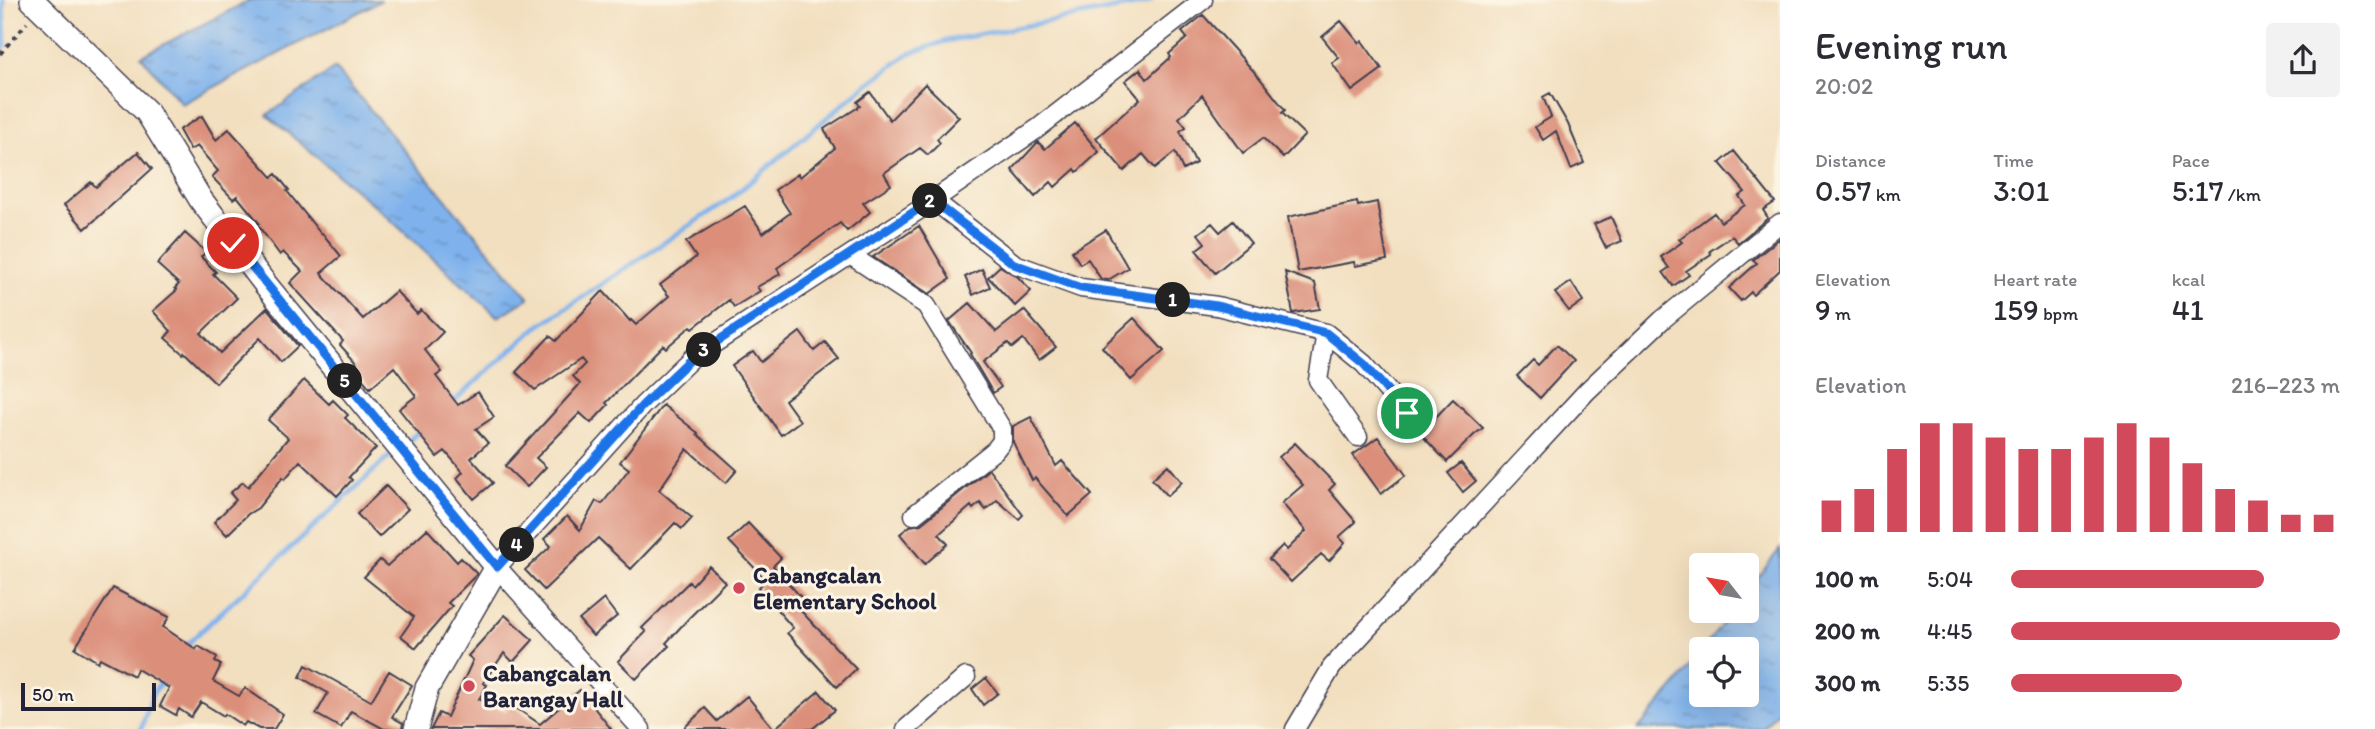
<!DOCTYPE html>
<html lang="en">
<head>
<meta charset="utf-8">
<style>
	:root { --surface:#fff; --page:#f2f2f3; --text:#2b2b33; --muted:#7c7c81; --accent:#d1495b }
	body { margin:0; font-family:Itim,sans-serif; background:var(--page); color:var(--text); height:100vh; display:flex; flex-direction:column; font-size:26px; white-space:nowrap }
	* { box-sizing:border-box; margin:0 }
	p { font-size:23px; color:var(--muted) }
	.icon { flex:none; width:38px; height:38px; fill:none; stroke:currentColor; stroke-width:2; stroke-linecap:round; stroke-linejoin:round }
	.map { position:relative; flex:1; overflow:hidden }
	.drawer { display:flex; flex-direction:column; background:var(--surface); width:595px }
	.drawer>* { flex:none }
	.needle { width:46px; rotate:301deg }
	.tools { position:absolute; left:1689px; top:553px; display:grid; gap:14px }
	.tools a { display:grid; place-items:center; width:70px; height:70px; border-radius:7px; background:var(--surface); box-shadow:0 7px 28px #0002; font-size:35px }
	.scale { position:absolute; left:21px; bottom:18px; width:135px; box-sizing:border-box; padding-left:7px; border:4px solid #22223b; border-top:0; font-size:19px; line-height:24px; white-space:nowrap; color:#22223b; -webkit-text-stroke:5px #fcf5e5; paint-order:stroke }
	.pin { position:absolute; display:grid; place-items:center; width:60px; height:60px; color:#fff; margin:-30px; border:4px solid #fff; border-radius:50%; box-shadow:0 2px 7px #0007 }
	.km { position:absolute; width:35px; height:35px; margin:-18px; border-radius:50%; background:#222; color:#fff; font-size:19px; line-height:35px; text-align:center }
	.round { display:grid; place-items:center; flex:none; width:74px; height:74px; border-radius:7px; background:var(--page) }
	.headline { display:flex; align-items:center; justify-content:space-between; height:119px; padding:0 35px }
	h1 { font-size:38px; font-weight:600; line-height:52px }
	.figures { display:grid; grid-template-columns:repeat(3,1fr); gap:10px; height:119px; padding:7px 35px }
	.figures div { display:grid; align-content:center }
	.figures b { font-size:30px; font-weight:600 }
	.figures small { font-size:19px; font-weight:400 }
	.figures p { font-size:19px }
	.chart { height:196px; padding:14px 35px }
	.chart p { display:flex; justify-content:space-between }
	.chart svg { width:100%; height:126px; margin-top:7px; stroke:var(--accent); stroke-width:6 }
	ul { padding:0 35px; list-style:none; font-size:23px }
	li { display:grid; grid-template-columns:112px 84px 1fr; align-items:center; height:52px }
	li i { height:18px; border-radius:9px; background:var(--accent) }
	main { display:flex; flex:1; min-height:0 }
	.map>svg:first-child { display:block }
	.water { fill:url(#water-ripples); stroke:#506a94; stroke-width:2 }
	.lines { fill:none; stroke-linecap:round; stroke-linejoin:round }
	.stream { stroke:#7fb2ec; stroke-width:5 }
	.building { fill:#db8f7a }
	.minor-casing { stroke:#413e4f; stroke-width:21 }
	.tertiary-casing { stroke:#413e4f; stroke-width:26 }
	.path { stroke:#413e4f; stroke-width:3.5; stroke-dasharray:5 5; stroke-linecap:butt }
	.minor { stroke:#fff; stroke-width:18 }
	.tertiary { stroke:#fff; stroke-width:23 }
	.route-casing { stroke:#fff; stroke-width:14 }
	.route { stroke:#1a73e8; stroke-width:9 }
	.poi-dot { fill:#d1495b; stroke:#fcf5e5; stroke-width:2.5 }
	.labels { text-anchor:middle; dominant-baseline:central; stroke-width:6; stroke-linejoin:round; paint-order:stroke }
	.poi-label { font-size:23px; font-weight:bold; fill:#22223b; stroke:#fcf5e5; text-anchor:start }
</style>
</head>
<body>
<main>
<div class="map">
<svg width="1780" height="729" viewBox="0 0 1780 729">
	<defs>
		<pattern id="water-ripples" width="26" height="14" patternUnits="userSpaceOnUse" patternTransform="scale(1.75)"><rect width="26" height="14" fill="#7fb2ec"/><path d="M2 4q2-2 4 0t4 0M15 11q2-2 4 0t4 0" fill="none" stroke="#6890c0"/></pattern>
	</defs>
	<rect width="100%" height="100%" fill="#fcf5e5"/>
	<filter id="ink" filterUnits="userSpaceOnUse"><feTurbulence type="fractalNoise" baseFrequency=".0143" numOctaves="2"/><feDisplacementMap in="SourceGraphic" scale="14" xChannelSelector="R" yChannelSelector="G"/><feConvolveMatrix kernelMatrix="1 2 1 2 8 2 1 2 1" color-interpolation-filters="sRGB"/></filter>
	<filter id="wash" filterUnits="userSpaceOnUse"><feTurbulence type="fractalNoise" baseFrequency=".00686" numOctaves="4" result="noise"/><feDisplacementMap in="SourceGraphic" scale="28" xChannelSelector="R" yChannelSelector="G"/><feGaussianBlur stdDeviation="1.57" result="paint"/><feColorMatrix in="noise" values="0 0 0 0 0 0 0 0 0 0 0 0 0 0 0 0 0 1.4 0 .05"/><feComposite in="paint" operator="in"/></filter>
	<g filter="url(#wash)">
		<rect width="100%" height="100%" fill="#f2dfbf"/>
		<path class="water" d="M 250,0 L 382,0 L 182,104 L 141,56 Z
			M 335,68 L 529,298 L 498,317 L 383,213 L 267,115 Z
			M 1780,549 L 1780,709 L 1762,729 L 1638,729 L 1678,683 L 1701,652 L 1701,695 L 1746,695 L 1746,649 L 1703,649 L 1732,611 L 1746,611 L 1747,591 Z"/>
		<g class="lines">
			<path class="stream" d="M 0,47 L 5,46 L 3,0
				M 451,404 L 536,328 L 731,198 L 860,90 L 908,54 L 946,41 L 1145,3 L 1151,0
				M 407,442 L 422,429
				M 185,646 L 395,451
				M 141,729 L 152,695 L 164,677"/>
		</g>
		<g id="blocks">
			<path class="building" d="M 1203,15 L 1258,76 L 1285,110 L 1282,113 L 1305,135 L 1283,158 L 1263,138 L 1243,153 L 1202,95 L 1179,118 L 1186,127 L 1180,131 L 1196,163 L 1183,170 L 1175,152 L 1155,168 L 1143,154 L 1124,171 L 1096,138 L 1140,99 L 1125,81 L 1140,69 L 1147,79 L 1171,57 L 1169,54 L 1187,38 L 1182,32 Z
				M 1341,21 L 1359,43 L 1362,41 L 1382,69 L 1352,91 L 1332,63 L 1339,58 L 1322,37 Z
				M 925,84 L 959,117 L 937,139 L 940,143 L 928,155 L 920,148 L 884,173 L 891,185 L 863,203 L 870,212 L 847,231 L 840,223 L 777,268 L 780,274 L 757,287 L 760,291 L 734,307 L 729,300 L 693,328 L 691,326 L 666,348 L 663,345 L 606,403 L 608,405 L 591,423 L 580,413 L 536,458 L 546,467 L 527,487 L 505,466 L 580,384 L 573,376 L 585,364 L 581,359 L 535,390 L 516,372 L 550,336 L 556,341 L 603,291 L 630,321 L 631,320 L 636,325 L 669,296 L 660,285 L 696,257 L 686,242 L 745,206 L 763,233 L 790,213 L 775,190 L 798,174 L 800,177 L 835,148 L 824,129 L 860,106 L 857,102 L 870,92 L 890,120 Z
				M 1550,93 L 1568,124 L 1584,163 L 1571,169 L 1556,131 L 1543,140 L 1535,127 L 1551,117 L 1543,97 Z
				M 202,116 L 216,140 L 229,129 L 272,177 L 276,174 L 289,190 L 287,191 L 321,234 L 322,233 L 341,256 L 321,273 L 363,319 L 396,291 L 417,314 L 421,310 L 443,332 L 425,350 L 442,372 L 436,376 L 458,405 L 478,392 L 494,417 L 476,429 L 488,443 L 471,458 L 493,483 L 474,499 L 457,478 L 463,472 L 445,451 L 437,457 L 399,409 L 416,396 L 394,367 L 370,388 L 353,368 L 357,364 L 340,345 L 343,341 L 290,283 L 302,271 L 283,252 L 280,255 L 257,224 L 259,223 L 237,196 L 233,199 L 212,177 L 218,171 L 197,146 L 190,150 L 179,130 Z
				M 1075,123 L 1099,152 L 1077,172 L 1075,169 L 1055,187 L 1051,182 L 1035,197 L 1012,170 L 1038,142 L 1045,149 Z
				M 1734,151 L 1775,202 L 1763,210 L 1768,218 L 1738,243 L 1732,236 L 1710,251 L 1711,254 L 1686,271 L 1689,275 L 1673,286 L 1663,272 L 1669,268 L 1661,257 L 1682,242 L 1679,239 L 1714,213 L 1721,222 L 1745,205 L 1739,196 L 1745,192 L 1720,163 Z
				M 138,152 L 152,169 L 85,229 L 64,205 L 91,182 L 96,187 Z
				M 1357,202 L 1358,206 L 1377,202 L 1387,260 L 1355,266 L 1354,262 L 1298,272 L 1288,217 Z
				M 1611,217 L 1622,241 L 1606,248 L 1594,224 Z
				M 1233,221 L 1251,243 L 1215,273 L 1196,250 L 1205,243 L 1198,234 L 1212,223 L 1220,232 Z
				M 919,226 L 950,279 L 929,294 L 873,257 Z
				M 1106,230 L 1128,268 L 1108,280 L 1101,279 L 1088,259 L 1080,264 L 1072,251 Z
				M 185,233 L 206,252 L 201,257 L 216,272 L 213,274 L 237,298 L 201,333 L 220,353 L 267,308 L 298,346 L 281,362 L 260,338 L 216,383 L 184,352 L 183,354 L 165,338 L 171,331 L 153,311 L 177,290 L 175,288 L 179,284 L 157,264 Z
				M 1780,238 L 1780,270 L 1753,295 L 1751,292 L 1741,301 L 1729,288 L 1757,263 L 1753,260 Z
				M 1000,266 L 1018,277 L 1031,291 L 1015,306 L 988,277 Z
				M 982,269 L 990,287 L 973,295 L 965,277 Z
				M 1285,272 L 1315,283 L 1320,309 L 1293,313 Z
				M 1571,282 L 1583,301 L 1569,311 L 1555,293 Z
				M 970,303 L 996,332 L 1024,310 L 1056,347 L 1039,360 L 1023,339 L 1012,348 L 1008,343 L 983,362 L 1001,387 L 993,393 L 970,354 L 971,353 L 949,321 Z
				M 1134,318 L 1164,351 L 1131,380 L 1102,347 Z
				M 800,332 L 814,351 L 825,342 L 839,359 L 785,400 L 800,421 L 781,435 L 732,366 L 753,351 L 761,362 Z
				M 1557,345 L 1574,361 L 1540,398 L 1517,376 L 1533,360 L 1538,365 Z
				M 304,380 L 329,404 L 333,400 L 348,415 L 345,418 L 376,448 L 349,477 L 352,480 L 337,496 L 300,461 L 285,479 L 283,477 L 258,508 L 248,514 L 227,535 L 214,522 L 236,500 L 230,493 L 243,482 L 248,487 L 288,438 L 268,420 Z
				M 1453,399 L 1483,428 L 1474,435 L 1447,462 L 1416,429 L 1431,415 L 1434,419 Z
				M 663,405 L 698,433 L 697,434 L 737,470 L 726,483 L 687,449 L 659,490 L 692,518 L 682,529 L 675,523 L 631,569 L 598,538 L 544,590 L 525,570 L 551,546 L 544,539 L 567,516 L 580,530 L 596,501 L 602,504 L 629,469 L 620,462 Z
				M 1031,417 L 1056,466 L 1062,461 L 1092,495 L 1068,516 L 1035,478 L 1032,480 L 1013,442 L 1013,426 Z
				M 1378,437 L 1406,475 L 1381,494 L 1353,455 Z
				M 1295,443 L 1335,484 L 1329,490 L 1356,522 L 1339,537 L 1345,543 L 1329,561 L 1321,554 L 1291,582 L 1269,559 L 1283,545 L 1287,550 L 1306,531 L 1282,503 L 1303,485 L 1279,457 Z
				M 1461,463 L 1476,481 L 1463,492 L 1448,473 Z
				M 1168,465 L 1182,482 L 1167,496 L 1152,479 Z
				M 989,469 L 1023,515 L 1019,519 L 997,500 L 986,510 L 980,503 L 973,509 L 971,506 L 939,534 L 948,544 L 925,564 L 900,534 L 910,526 L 921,524 Z
				M 386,486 L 408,509 L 379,537 L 357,514 Z
				M 748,523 L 781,558 L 773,566 L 808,605 L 801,611 L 856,669 L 837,687 L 787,633 L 793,628 L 758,588 L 766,580 L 729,541 Z
				M 427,529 L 457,562 L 461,558 L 477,574 L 448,603 L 452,606 L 416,648 L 401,636 L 414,617 L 364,577 L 380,560 L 387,566 Z
				M 709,566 L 725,582 L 689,618 L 666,643 L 669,646 L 636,679 L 618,661 L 646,632 L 642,628 L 689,582 L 692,585 Z
				M 113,588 L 169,617 L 163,627 L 196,649 L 198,646 L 217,657 L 215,662 L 221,665 L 213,681 L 239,696 L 245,688 L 283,714 L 274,729 L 259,729 L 246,722 L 243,726 L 225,714 L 224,716 L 201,702 L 191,717 L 179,709 L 176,715 L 160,706 L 169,688 L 137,669 L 134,676 L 100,658 L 98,662 L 75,648 Z
				M 604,599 L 617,616 L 593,636 L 579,620 Z
				M 505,615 L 533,640 L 513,662 L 504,653 L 483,683 L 487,685 L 479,699 L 506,711 L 510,704 L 540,724 L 580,690 L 611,729 L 431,729 L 439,713 L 447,717 L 473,660 L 468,656 Z
				M 306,665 L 371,701 L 389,671 L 412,685 L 392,717 L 403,723 L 402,729 L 384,729 L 351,711 L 341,728 L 316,714 L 328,693 L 300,677 Z
				M 986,678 L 998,693 L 983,705 L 972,689 Z
				M 819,691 L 835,710 L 812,729 L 683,729 L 705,708 L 717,721 L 747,696 L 774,729 Z"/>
		</g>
	</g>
	<g filter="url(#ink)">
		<use href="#blocks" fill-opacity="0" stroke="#413e4f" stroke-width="2"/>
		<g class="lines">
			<defs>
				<path id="minor" d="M 932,199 L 1015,264 L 1081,288 L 1217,306 L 1326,333 L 1318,380 L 1358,437
					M 850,255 L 926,305 L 1002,429 L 1002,441 L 995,450 L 914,515
					M 1326,333 L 1364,364 L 1407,413
					M 641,729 L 497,567 L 643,405 L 692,358 L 919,210 L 1037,129 L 1203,0
					M 906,729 L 966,677
					M 1295,729 L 1332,667 L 1587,391 L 1662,320 L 1780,223"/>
				<path id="tertiary" d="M 32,0 L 147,112 L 201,200 L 266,285 L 497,567 L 427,688 L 416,729"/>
			</defs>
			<use href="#minor" class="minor-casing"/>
			<use href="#tertiary" class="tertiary-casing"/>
			<path class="path" d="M 0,54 L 27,23"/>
			<use href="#minor" class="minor"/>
			<use href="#tertiary" class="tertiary"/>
		</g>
	</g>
	<g class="lines" filter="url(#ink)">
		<defs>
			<path id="route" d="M 233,243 L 497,567 L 643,405 L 692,358 L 932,200 L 1014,264 L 1081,288 L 1217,306 L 1326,333 L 1364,364 L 1407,413"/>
		</defs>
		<use href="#route" class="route-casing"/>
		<use href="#route" class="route"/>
	</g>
	<g class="poi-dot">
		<circle cx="739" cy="588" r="7"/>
		<circle cx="469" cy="686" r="7"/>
	</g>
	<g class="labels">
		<g class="poi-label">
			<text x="753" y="575">Cabangcalan<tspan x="753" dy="26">Elementary School</tspan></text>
			<text x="483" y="673">Cabangcalan<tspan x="483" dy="26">Barangay Hall</tspan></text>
		</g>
	</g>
</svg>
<div class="tools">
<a><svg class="needle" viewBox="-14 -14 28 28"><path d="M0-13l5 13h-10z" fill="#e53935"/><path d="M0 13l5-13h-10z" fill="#7c7c81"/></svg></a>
<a><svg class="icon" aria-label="locate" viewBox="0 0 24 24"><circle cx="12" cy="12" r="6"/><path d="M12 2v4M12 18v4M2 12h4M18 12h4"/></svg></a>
</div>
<div class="scale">50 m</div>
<div class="pin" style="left:1407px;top:413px;background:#1e9e55"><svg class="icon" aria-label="arrive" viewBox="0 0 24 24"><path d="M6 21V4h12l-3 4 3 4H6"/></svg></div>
<div class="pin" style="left:233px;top:243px;background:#d93025"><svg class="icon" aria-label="check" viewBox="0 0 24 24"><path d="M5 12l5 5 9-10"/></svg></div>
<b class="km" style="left:1173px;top:300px">1</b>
<b class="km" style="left:930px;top:201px">2</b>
<b class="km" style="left:704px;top:350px">3</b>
<b class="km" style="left:517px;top:545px">4</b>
<b class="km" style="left:345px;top:381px">5</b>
</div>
<section class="drawer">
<div class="headline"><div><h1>Evening run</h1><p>20:02</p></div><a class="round"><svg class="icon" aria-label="share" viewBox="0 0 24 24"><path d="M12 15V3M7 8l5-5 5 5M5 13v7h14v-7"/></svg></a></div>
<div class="figures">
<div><p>Distance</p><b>0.57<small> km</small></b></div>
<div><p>Time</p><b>3:01</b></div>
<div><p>Pace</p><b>5:17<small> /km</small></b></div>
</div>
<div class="figures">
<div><p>Elevation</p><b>9<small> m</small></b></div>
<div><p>Heart rate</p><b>159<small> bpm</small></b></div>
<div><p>kcal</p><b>41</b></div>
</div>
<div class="chart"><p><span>Elevation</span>216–223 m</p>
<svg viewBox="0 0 160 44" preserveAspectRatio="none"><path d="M5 44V33M15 44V29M25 44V15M35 44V6M45 44V6M55 44V11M65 44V15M75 44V15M85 44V11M95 44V6M105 44V11M115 44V20M125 44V29M135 44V33M145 44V38M155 44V38"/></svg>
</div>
<ul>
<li><b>100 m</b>5:04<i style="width:77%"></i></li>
<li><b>200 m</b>4:45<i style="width:100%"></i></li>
<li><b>300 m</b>5:35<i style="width:52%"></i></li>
</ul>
</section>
</main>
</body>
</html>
